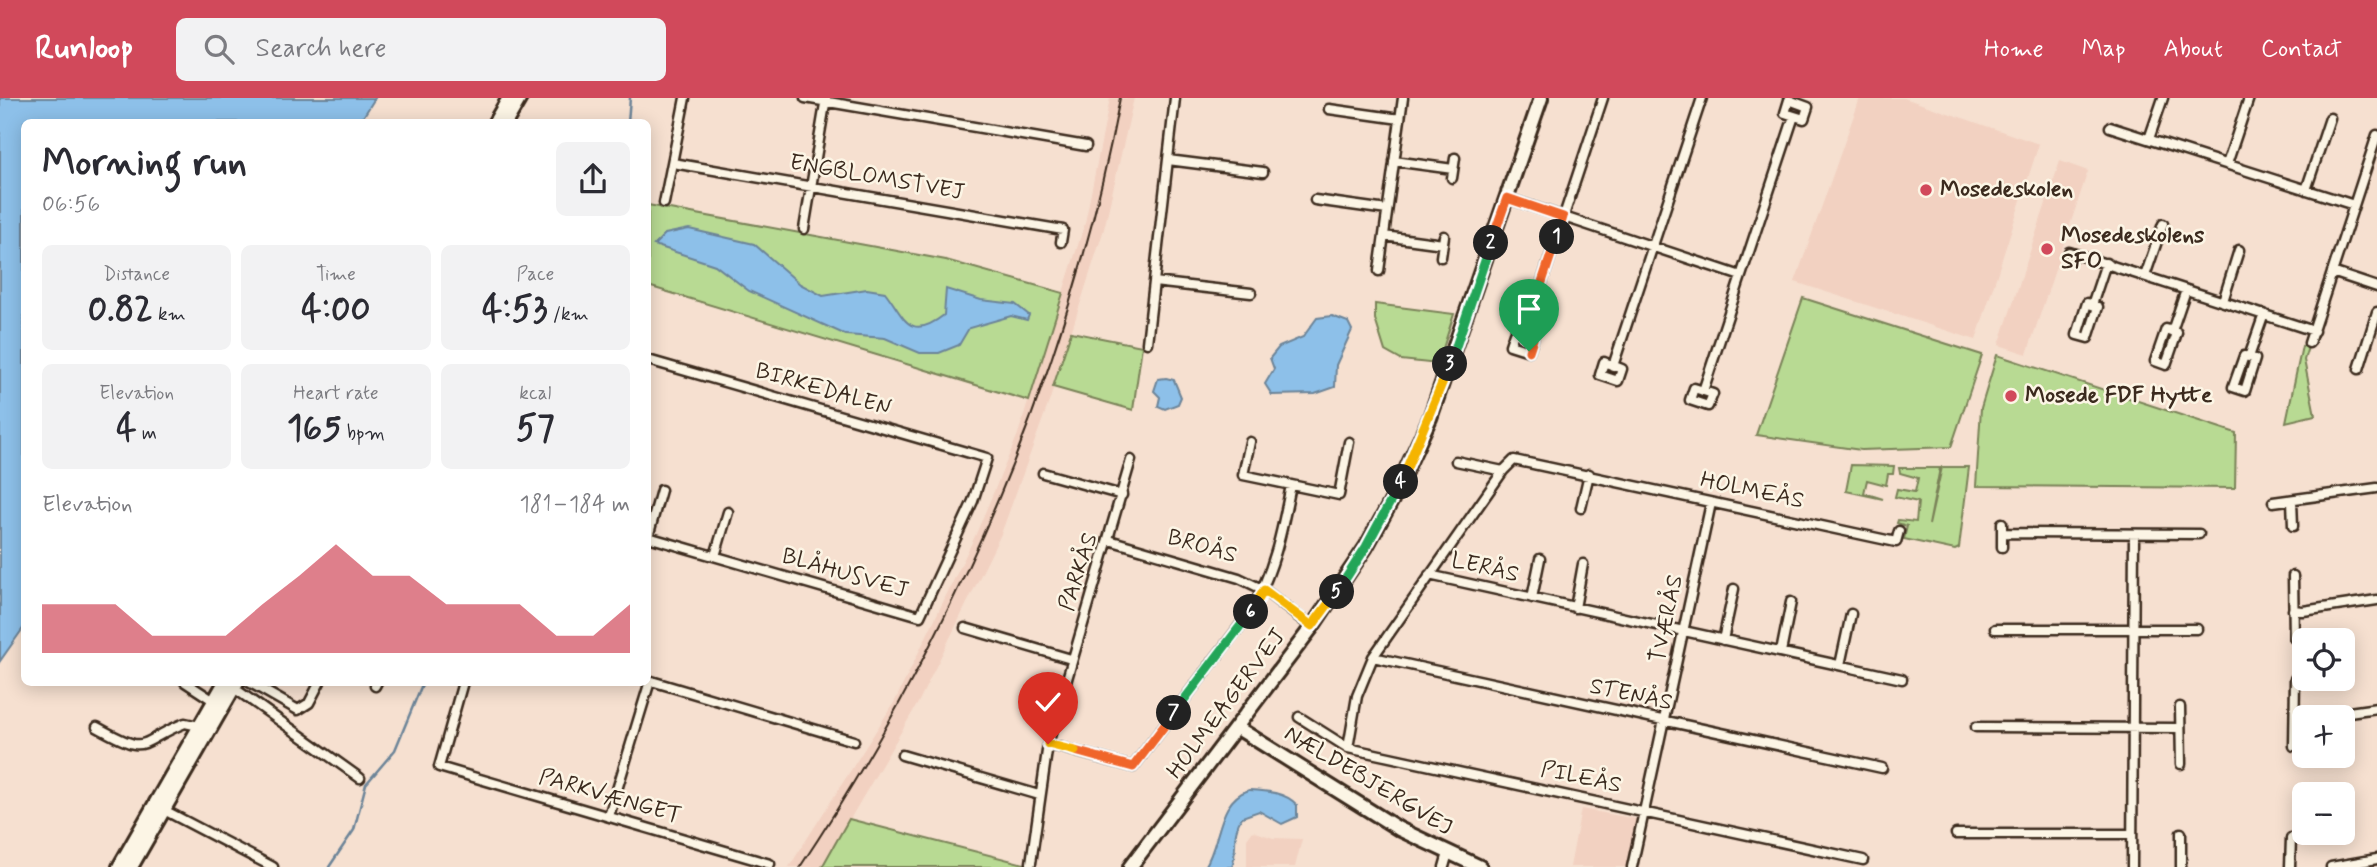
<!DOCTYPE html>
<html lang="en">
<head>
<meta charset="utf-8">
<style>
	:root { --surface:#fff; --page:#f2f2f3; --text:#2b2b33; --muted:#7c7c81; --accent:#d1495b }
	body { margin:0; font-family:Mynerve,sans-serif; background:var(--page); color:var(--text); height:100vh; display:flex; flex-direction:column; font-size:26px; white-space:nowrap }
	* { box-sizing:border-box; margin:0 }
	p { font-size:23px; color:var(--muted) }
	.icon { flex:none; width:38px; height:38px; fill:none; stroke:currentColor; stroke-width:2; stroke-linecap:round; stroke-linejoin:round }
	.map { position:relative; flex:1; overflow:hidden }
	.panel { position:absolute; left:21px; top:21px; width:630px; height:567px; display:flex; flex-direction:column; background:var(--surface); border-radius:10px; box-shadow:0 4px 18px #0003 }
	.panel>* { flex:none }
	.tools { position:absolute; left:2292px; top:530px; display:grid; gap:14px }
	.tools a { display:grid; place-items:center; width:63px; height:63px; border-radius:10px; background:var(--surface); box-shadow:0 4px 18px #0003; font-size:35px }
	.pin { position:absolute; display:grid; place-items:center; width:60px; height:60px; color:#fff; margin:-72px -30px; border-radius:50% 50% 50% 0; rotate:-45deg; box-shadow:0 0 7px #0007 }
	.pin .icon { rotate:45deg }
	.km { position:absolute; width:35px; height:35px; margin:-18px; border-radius:50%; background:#222; color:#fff; font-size:19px; line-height:35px; text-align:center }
	.round { display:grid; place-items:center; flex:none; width:74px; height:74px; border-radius:10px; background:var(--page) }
	.head { display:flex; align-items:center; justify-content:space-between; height:119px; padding:0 21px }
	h1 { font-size:38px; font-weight:800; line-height:52px }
	.stats { display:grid; grid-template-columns:repeat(3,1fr); gap:10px; height:119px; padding:7px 21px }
	.stats div { display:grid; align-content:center; border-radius:10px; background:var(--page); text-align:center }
	.stats b { font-size:35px; font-weight:800 }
	.stats small { font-size:19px; font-weight:400 }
	.stats p { font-size:19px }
	.chart { height:196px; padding:14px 21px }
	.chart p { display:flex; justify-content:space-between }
	.chart svg { width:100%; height:126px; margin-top:7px; fill:var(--accent); opacity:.7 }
	header { display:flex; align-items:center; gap:42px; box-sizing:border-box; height:98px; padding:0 35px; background:var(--accent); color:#fff }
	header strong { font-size:33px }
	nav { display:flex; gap:38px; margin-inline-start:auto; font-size:24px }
	.search { width:490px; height:63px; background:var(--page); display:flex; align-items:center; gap:18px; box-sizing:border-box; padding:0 24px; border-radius:10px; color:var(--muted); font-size:26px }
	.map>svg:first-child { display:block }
	.built { fill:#f2d1c1 }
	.green { fill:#b8da93; stroke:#7a8258; stroke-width:2 }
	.water { fill:#8dc0e9; stroke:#6c8498; stroke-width:2 }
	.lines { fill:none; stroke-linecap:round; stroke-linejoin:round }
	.stream { stroke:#6c8498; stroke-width:2.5 }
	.street-casing { stroke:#3b2a1e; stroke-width:13 }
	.secondary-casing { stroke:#3b2a1e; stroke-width:18 }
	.street { stroke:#fcf5e5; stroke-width:8 }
	.secondary { stroke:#fcf5e5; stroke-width:12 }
	.tram { stroke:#3b2a1e; stroke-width:2 }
	.split-1-casing { stroke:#fff; stroke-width:14 }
	.split-2-casing { stroke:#fff; stroke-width:14 }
	.split-3-casing { stroke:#fff; stroke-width:14 }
	.split-4-casing { stroke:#fff; stroke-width:14 }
	.split-5-casing { stroke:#fff; stroke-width:14 }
	.split-6-casing { stroke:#fff; stroke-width:14 }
	.split-7-casing { stroke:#fff; stroke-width:14 }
	.split-8-casing { stroke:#fff; stroke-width:14 }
	.split-9-casing { stroke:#fff; stroke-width:14 }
	.split-1 { stroke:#f0652b; stroke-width:9 }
	.split-2 { stroke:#f0652b; stroke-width:9 }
	.split-3 { stroke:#22a559; stroke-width:9 }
	.split-4 { stroke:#f5b400; stroke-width:9 }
	.split-5 { stroke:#22a559; stroke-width:9 }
	.split-6 { stroke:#f5b400; stroke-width:9 }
	.split-7 { stroke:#22a559; stroke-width:9 }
	.split-8 { stroke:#f0652b; stroke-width:9 }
	.split-9 { stroke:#f5b400; stroke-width:9 }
	.poi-dot { fill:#d1495b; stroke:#fcf5e5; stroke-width:2.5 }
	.labels { text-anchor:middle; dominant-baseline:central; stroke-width:5; stroke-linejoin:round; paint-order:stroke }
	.street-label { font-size:23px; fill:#3b2a1e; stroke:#fcf5e5 }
	.poi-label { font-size:23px; font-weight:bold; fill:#3b2a1e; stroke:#fcf5e5; text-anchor:start }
</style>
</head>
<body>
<header>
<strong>Runloop</strong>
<div class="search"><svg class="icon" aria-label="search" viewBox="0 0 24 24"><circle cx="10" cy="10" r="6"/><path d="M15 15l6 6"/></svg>Search here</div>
<nav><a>Home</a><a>Map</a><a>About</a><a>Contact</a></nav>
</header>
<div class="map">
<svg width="2377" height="769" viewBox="0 0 2377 769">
	<rect width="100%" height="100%" fill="#f6e0d0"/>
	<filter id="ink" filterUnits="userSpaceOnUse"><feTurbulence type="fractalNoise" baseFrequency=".0143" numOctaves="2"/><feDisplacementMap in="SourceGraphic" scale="14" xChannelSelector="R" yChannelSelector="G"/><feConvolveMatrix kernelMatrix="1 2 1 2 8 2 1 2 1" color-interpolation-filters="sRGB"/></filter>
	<g filter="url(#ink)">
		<path class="built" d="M 1110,0 L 1134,0 L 1104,131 L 1049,304 L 1001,436 L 918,605 L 822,769 L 789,769 L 895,603 L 976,436 L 1018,336 L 1085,125 Z
			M 1860,0 L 1904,0 L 2039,46 L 1976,242 L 1795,184 Z
			M 2060,63 L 2088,73 L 2027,256 L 1999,247 Z
			M 1581,711 L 1637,721 L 1627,769 L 1570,769 Z
			M 1253,733 L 1273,740 L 1302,741 L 1295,769 L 1247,769 L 1247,741 Z"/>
		<path class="green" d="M 648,107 L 946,162 L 1063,195 L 1029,303 L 648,188 Z
			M 1803,200 L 1982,257 L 1951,349 L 1861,352 L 1756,337 Z
			M 1375,206 L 1454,216 L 1438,266 L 1401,262 L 1385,253 L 1375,221 Z
			M 1071,234 L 1142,248 L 1133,312 L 1053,289 Z
			M 2302,248 L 2308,249 L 2304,262 L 2315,317 L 2286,324 Z
			M 1997,257 L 2236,335 L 2235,390 L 1976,388 L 1981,310 Z
			M 1851,367 L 1894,368 L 1893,376 L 1888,376 L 1886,387 L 1867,382 L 1864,395 L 1883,401 L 1846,393 Z
			M 1942,369 L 1969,369 L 1959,450 L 1955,452 L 1904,441 L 1907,428 L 1897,425 L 1898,422 L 1916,424 L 1918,404 L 1895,399 L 1897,391 L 1915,394 L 1918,380 L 1900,375 L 1899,370 L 1940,370 L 1929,427 Z
			M 849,721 L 1036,769 L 822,769 Z"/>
		<path class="water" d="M 0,0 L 375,0 L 360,24 L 24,24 L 24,529 L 0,563 Z
			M 689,131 L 754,146 L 800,186 L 823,198 L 867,191 L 885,194 C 904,218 908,245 944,217 L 946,191 L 981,202 L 1015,206 L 1029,217 L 1027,222 L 1011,218 L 969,230 L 959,247 L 939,255 L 920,255 L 885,240 L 846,237 L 749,193 L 715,167 L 654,147 L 665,136 Z
			M 1332,218 L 1348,224 L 1352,232 L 1336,267 L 1335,289 L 1315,296 L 1272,297 L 1265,286 L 1274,271 L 1270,260 L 1279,249 L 1303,239 L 1317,220 Z
			M 1166,280 L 1174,282 L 1181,299 L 1178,306 L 1165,311 L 1158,308 L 1160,299 L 1154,293 L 1158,281 Z
			M 1249,692 C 1266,693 1285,694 1297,707 L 1297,719 L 1282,726 L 1259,713 L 1242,719 C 1231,735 1238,752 1232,769 L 1205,769 C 1221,744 1217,702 1249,692 Z"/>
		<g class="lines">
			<path class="stream" d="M 628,24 L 630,0
				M 329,769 L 354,732 L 366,686 L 395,652 L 423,584"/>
			<defs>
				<path id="street" d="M 805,0 L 1086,48
					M 1789,2 L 1808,9 L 1804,21 L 1785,15 Z
					M 1329,11 L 1400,21
					M 2110,29 L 2354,107
					M 2149,41 L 2163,0
					M 1168,62 L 1263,74
					M 1394,63 L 1453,71
					M 673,65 L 1063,132 L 1061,144
					M 2227,66 L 2249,0
					M 1452,80 L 1455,60
					M 2306,92 L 2330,20
					M 1507,100 L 1741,178
					M 1315,102 L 1387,112
					M 664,105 L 685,0
					M 804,131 L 826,0
					M 1384,138 L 1443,146
					M 2069,154 L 2314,233
					M 1441,159 L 1444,138
					M 1379,173 L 1403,0
					M 2332,174 L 2377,189
					M 2145,178 L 2163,126
					M 1154,184 L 1251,195
					M 2223,203 L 2239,152
					M 2092,207 L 2098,209 L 2088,240 L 2077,237 L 2087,205 L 2092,207 L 2106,165
					M 2172,233 L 2177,235 L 2166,267 L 2155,263 L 2166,231 L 2172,233 L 2186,192
					M 1514,235 L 1533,241 L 1529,253 L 1510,247 Z
					M 1524,238 L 1603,0
					M 1147,245 L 1175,0
					M 2309,245 L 2377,37
					M 2249,259 L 2255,261 L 2245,293 L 2233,289 L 2244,258 L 2249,259 L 2264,216
					M 648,262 L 987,360 L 973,403 L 920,518 L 648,439
					M 1604,264 L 1622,271 L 1618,283 L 1600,277 Z
					M 1613,268 L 1702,0
					M 2359,271 L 2377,214
					M 1694,290 L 1713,296 L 1708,308 L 1690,302 Z
					M 1703,293 L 1794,18
					M 1250,344 L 1243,377 L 1339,397 L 1349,344
					M 1456,363 L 1503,373
					M 1043,375 L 1122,397
					M 2292,403 L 2293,428
					M 2273,404 L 2377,390
					M 1581,410 L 1589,376
					M 2002,435 L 2199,436
					M 648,439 L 661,392
					M 1109,442 L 1239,480 L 1264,492 L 1312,529
					M 2002,449 L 2002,425
					M 715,458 L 728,414
					M 1429,477 L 1902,581
					M 2293,478 L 2294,540
					M 1532,500 L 1540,461
					M 1575,510 L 1583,466
					M 2293,512 L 2303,513 L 2377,502
					M 965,530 L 1071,561
					M 1995,531 L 2197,531
					M 1723,542 L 1734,491
					M 1781,554 L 1791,504
					M 1373,559 L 1882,670
					M 1840,567 L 1851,516
					M 648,582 L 854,643
					M 185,584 L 214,603
					M 249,584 L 298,612 L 309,605 L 320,584
					M 463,584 L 439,669 L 770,766
					M 375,588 L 377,584
					M 234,590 L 360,680
					M 2180,609 L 2181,666
					M 1299,619 L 1348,650 L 1863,762
					M 2307,620 L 2377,610
					M 97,629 C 151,659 135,645 185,625 L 199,628
					M 1976,629 L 2178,630
					M 1048,646 L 1133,669 L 1249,516 C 1274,475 1282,433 1291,387
					M 2294,648 L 2295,581
					M 1348,650 L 1357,598 L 1373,559 L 1503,373 L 1514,362 L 1896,444 L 1899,433
					M 902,657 L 1039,697
					M 164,712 L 273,769
					M 609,718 L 650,583
					M 1956,736 L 2132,736
					M 1031,765 L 1048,646 L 1131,362
					M 1444,769 L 1448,755
					M 1632,769 L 1711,405
					M 2132,769 L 2134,436
					M 2181,769 L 2181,735
					M 2290,769 L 2291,740
					M 2331,769 L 2377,761"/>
				<path id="secondary" d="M 495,24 L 509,0
					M 506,24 L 520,0
					M 1236,629 L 1399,731 L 1480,769
					M 119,769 L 225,584
					M 131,769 L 237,584
					M 1130,769 L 1312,529 L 1366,449 L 1392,402 L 1430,320 L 1541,0"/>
			</defs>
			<use href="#street" class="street-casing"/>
			<use href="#secondary" class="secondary-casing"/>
			<use href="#street" class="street"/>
			<use href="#secondary" class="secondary"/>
			<path class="tram" d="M 800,769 C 955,535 1068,276 1120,0"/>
		</g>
	</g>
	<g class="lines" filter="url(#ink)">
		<defs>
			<path id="split-1" d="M 1529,253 L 1533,241 L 1524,238 L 1557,139"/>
			<path id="split-2" d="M 1491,145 L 1507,100 L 1563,119 L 1557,139"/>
			<path id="split-3" d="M 1450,266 L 1491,145"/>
			<path id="split-4" d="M 1401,384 L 1450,266"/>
			<path id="split-5" d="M 1337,494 L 1366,449 L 1401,384"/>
			<path id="split-6" d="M 1251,514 L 1264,492 L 1312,528 L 1337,494"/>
			<path id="split-7" d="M 1174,615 L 1251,514"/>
			<path id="split-8" d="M 1075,653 L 1133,669 L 1174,615"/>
			<path id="split-9" d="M 1048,646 L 1075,653"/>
		</defs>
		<use href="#split-1" class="split-1-casing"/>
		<use href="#split-2" class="split-2-casing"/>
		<use href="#split-3" class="split-3-casing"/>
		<use href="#split-4" class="split-4-casing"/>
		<use href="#split-5" class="split-5-casing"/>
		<use href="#split-6" class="split-6-casing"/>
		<use href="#split-7" class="split-7-casing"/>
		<use href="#split-8" class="split-8-casing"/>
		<use href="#split-9" class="split-9-casing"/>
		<use href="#split-1" class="split-1"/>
		<use href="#split-2" class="split-2"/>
		<use href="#split-3" class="split-3"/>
		<use href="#split-4" class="split-4"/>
		<use href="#split-5" class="split-5"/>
		<use href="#split-6" class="split-6"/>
		<use href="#split-7" class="split-7"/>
		<use href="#split-8" class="split-8"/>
		<use href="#split-9" class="split-9"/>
	</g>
	<g class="poi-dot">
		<circle cx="1926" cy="92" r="7"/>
		<circle cx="2047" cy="151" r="7"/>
		<circle cx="2011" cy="298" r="7"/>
	</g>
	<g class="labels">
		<g class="street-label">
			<text transform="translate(877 80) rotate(10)">ENGBLOMSTVEJ</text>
			<text transform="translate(823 292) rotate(16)">BIRKEDALEN</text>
			<text transform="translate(1752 393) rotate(12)">HOLMEÅS</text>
			<text transform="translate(1202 449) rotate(16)">BROÅS</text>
			<text transform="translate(1485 470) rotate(13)">LERÅS</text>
			<text transform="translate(1079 474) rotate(-72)">PARKÅS</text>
			<text transform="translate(845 476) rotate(16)">BLÅHUSVEJ</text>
			<text transform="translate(1667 521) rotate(-78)">TVÆRÅS</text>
			<text transform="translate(1631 597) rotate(12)">STENÅS</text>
			<text transform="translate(1227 606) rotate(-53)">HOLMEAGERVEJ</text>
			<text transform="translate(1581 680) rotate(12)">PILEÅS</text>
			<text transform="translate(1368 683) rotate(31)">NÆLDEBJERGVEJ</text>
			<text transform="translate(610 699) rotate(16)">PARKVÆNGET</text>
		</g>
		<g class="poi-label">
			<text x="1940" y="92">Mosedeskolen</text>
			<text x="2061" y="138">Mosedeskolens<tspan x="2061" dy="26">SFO</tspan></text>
			<text x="2025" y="298">Mosede FDF Hytte</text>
		</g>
	</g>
</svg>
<div class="tools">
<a><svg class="icon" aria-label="locate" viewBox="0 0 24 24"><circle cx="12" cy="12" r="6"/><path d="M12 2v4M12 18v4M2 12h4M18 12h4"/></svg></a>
<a>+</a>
<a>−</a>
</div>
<div class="pin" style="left:1529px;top:253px;background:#1e9e55"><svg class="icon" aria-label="arrive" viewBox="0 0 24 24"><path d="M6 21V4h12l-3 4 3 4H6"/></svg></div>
<div class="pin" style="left:1048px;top:646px;background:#d93025"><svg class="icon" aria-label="check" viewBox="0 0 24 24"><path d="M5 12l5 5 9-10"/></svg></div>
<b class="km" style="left:1557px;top:139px">1</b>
<b class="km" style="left:1491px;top:145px">2</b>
<b class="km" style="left:1450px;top:266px">3</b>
<b class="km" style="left:1401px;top:384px">4</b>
<b class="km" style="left:1337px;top:494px">5</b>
<b class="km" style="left:1251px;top:514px">6</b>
<b class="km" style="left:1174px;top:615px">7</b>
<section class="panel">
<div class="head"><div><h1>Morning run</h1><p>06:56</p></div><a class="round"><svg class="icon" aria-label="share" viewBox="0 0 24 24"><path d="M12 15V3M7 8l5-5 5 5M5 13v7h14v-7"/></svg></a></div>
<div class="stats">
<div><p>Distance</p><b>0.82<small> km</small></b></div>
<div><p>Time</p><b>4:00</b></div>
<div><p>Pace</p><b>4:53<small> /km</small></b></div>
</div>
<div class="stats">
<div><p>Elevation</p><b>4<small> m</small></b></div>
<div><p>Heart rate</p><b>165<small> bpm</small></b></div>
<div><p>kcal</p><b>57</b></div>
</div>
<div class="chart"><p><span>Elevation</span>181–184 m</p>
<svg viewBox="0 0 160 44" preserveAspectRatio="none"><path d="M0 44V27L10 27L20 27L30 38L40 38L50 38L60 27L70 17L80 6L90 17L100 17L110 27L120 27L130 27L140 38L150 38L160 27V44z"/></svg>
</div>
</section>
</div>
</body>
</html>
